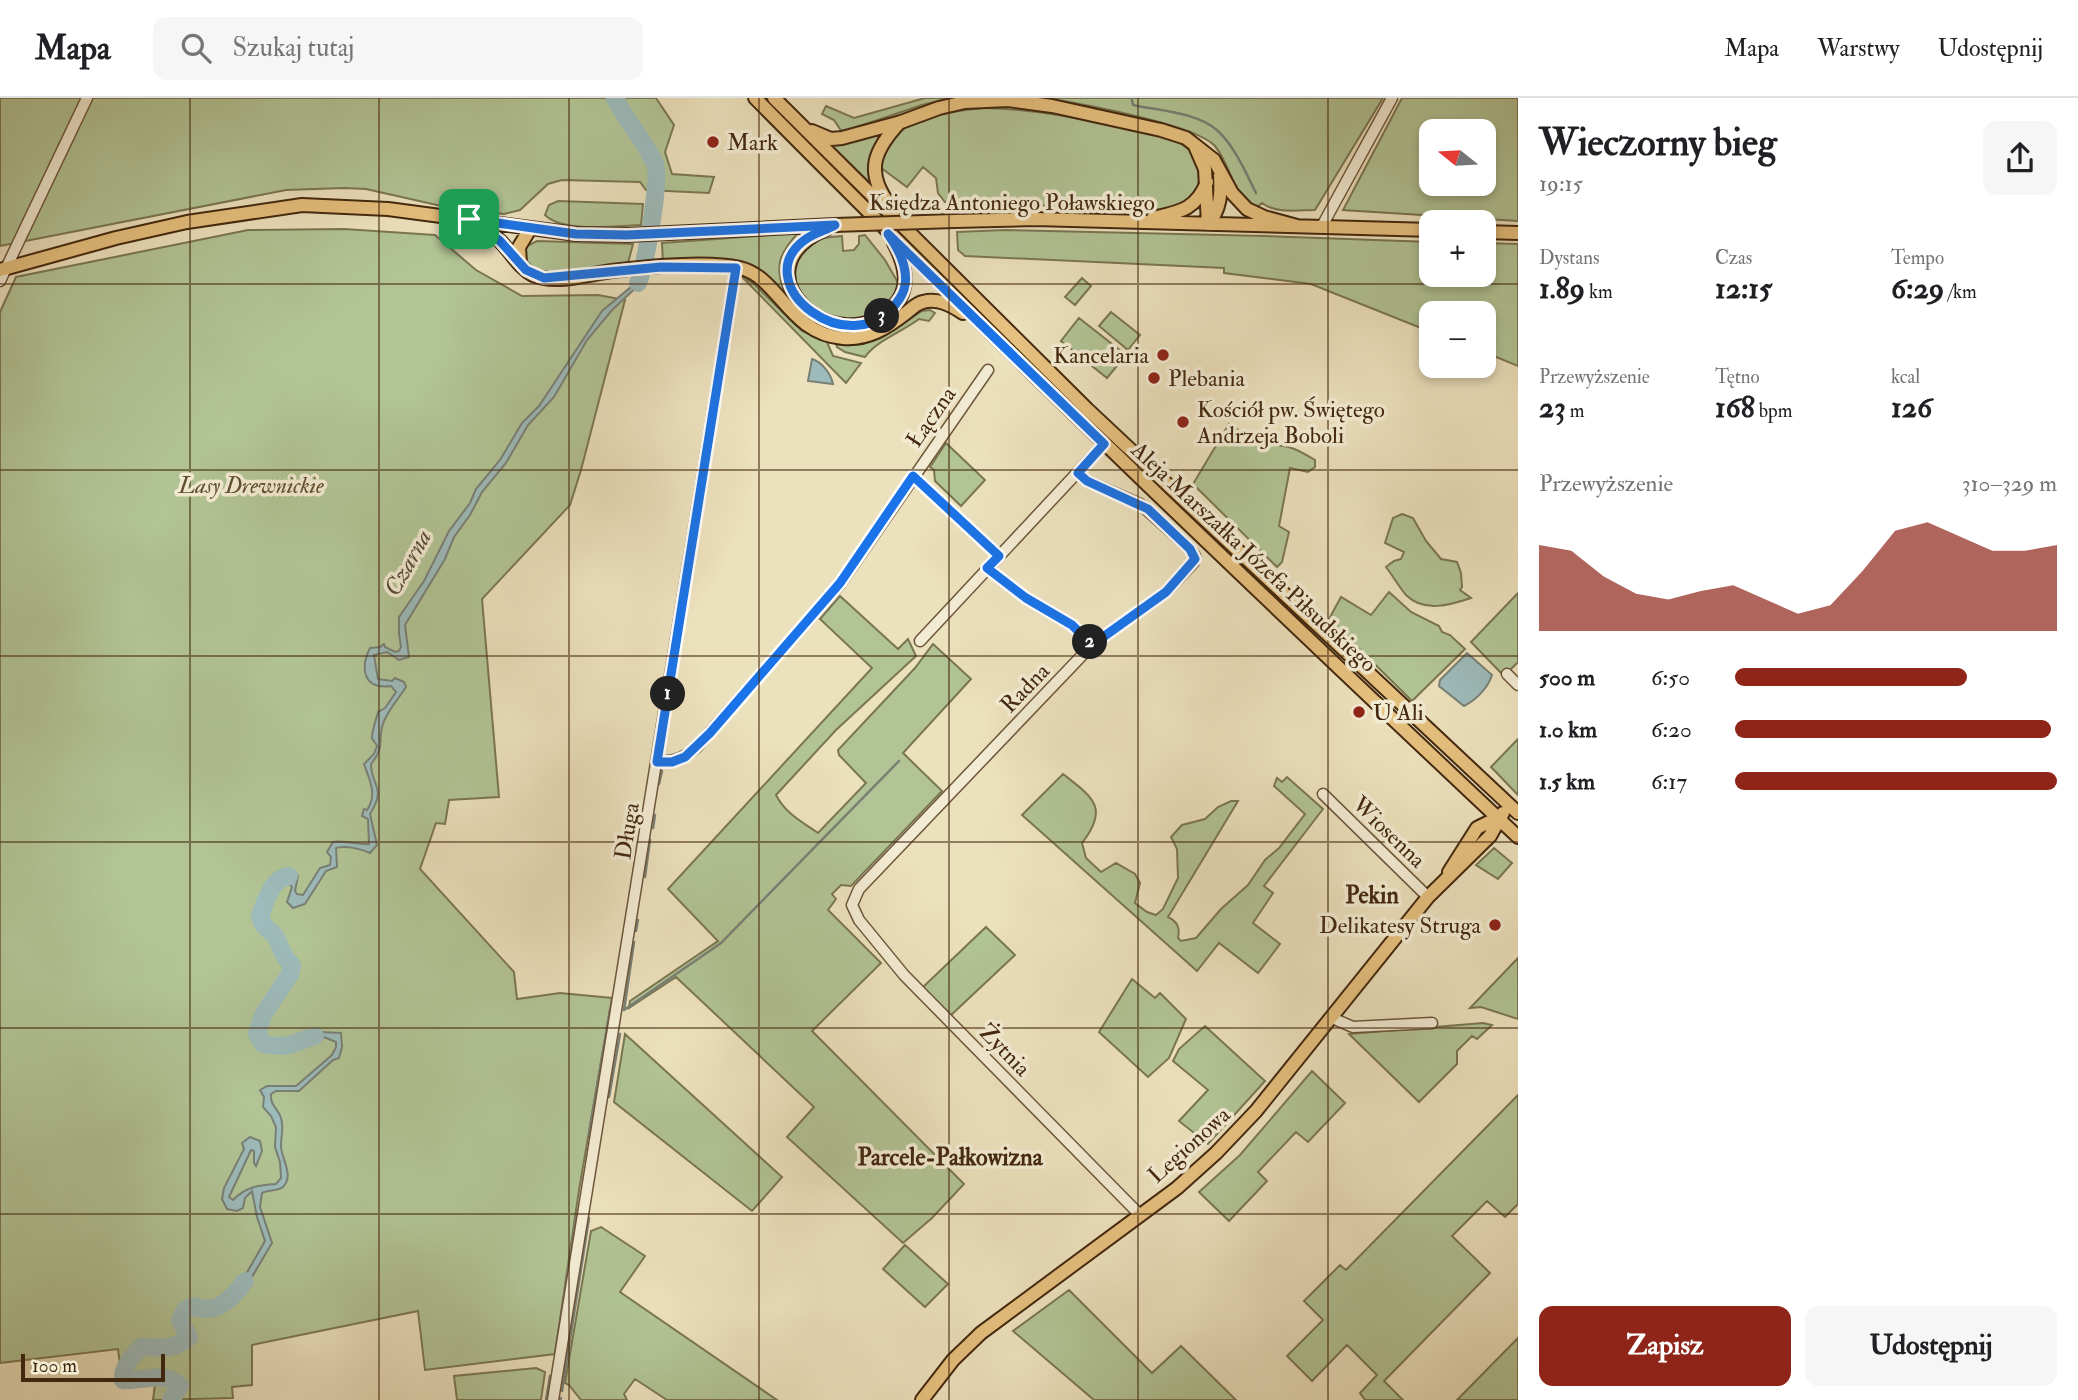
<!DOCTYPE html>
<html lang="pl">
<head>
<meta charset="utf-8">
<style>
	:root { --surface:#fff; --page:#f6f6f6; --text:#202124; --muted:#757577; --line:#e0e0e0; --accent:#8f2418 }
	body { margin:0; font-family:"IM FELL Double Pica",serif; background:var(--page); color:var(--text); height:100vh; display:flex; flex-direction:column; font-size:26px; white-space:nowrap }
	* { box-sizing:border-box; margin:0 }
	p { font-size:23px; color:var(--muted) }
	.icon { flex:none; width:38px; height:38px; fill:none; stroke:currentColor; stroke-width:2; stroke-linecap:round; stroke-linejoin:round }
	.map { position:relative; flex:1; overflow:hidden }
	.sheet { display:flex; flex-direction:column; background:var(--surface); width:560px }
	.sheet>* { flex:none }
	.needle { width:46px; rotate:288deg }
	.buttons { position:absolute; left:1419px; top:21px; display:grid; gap:14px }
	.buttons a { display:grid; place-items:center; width:77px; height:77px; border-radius:14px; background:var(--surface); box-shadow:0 4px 10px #0003; font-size:35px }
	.scale { position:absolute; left:21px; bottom:18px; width:144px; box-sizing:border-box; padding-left:7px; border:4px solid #43280f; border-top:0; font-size:19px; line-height:24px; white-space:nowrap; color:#43280f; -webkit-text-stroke:5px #f3ecd4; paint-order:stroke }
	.pin { position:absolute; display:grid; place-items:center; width:60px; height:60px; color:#fff; margin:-30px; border-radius:14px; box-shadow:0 4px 10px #0006 }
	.km { position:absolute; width:35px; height:35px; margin:-18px; border-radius:50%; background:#222; color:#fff; font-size:19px; line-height:35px; text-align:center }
	.round { display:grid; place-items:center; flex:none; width:74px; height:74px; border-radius:14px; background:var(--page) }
	.overview { display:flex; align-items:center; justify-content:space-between; height:119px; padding:0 21px }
	h1 { font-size:38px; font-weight:700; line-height:52px }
	.figures { display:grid; grid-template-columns:repeat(3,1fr); gap:10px; height:119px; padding:7px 21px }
	.figures div { display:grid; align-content:center }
	.figures b { font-size:30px; font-weight:700 }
	.figures small { font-size:19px; font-weight:400 }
	.figures p { font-size:19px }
	.chart { height:196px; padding:14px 21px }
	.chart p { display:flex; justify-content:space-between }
	.chart svg { width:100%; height:126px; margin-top:7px; fill:var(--accent); opacity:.7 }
	.button { display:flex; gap:14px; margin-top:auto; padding:14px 21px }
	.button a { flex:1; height:80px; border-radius:14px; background:var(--accent); color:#fff; font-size:28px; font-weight:700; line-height:80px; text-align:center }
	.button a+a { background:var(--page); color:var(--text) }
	ul { padding:0 21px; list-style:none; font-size:23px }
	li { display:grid; grid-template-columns:112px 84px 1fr; align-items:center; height:52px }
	li i { height:18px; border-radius:9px; background:var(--accent) }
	header { display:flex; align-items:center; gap:42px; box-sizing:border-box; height:98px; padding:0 35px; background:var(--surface); border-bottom:2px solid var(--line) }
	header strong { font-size:33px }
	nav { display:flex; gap:38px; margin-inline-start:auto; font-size:24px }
	.search { width:490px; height:63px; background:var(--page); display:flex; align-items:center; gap:18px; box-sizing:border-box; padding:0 24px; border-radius:14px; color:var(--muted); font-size:26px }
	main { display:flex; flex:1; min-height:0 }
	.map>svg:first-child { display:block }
	.green { fill:#b2c495; stroke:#7a7652; stroke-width:2; fill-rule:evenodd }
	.water { fill:#9dbbbb; stroke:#798076; stroke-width:2 }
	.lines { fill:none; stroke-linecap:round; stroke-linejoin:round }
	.stream { stroke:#798076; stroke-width:2.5 }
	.river { stroke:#9dbbbb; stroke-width:18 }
	.minor-casing { stroke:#6d563a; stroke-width:13 }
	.major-casing { stroke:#43280f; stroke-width:16 }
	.minor { stroke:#f3ecd4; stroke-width:10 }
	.major { stroke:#e6c07e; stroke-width:12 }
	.major-bridge-casing { stroke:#43280f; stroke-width:16; stroke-linecap:butt }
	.major-bridge { stroke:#e6c07e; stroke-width:12 }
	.route-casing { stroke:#fff; stroke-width:14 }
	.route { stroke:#1a73e8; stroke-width:9 }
	.grid { fill:none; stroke:#43280f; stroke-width:2; stroke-opacity:0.55 }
	.poi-dot { fill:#8f2418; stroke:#f3ecd4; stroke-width:2.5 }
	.labels { text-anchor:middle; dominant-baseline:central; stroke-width:7; stroke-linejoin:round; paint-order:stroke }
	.poi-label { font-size:23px; fill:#43280f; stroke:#f3ecd4; text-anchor:start }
	.street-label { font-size:23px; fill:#43280f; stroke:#f3ecd4 }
	.park-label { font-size:23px; font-style:italic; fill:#5f4f30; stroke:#f3ecd4 }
	.water-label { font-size:24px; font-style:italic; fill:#5a4d3a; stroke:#f3ecd4 }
	.neighbourhood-label { font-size:24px; font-weight:bold; fill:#43280f; stroke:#f3ecd4 }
</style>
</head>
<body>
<header>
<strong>Mapa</strong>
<div class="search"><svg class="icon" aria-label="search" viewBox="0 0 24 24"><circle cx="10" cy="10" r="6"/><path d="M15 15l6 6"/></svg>Szukaj tutaj</div>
<nav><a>Mapa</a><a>Warstwy</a><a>Udostępnij</a></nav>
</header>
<main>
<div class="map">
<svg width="1518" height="1302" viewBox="0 0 1518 1302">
	<rect width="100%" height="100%" fill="#ece1bd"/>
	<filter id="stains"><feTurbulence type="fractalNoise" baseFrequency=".00286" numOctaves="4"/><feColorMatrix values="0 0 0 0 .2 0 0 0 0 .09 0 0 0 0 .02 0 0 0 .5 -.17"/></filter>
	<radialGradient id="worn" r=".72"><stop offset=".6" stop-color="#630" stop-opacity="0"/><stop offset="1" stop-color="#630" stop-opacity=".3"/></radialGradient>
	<path class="green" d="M 0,0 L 656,0 L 674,27 L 665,54 L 672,76 L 714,79 L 709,95 L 646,92 L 640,84 L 562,82 L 548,86 L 520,112 L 504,116 L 437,107 L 366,91 L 344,90 L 286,92 L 0,148 Z
		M 925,0 L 951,0 L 922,7 L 842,34 L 834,22 L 822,16 L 826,8 L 854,20 Z
		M 1044,0 L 1383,0 L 1315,112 C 1299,112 1276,116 1262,105 L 1256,110 C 1231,96 1232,69 1215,48 C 1195,26 1078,5 1044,0 Z
		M 1402,0 L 1518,0 L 1518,123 L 1343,112 ZM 1432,33 L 1484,33 L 1484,86 L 1432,86 Z
		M 985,10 C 1033,11 1077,20 1124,30 C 1142,34 1165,36 1181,46 C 1194,54 1198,62 1199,76 C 1201,99 1185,105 1167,112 L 945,104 L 938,95 L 936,80 L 923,69 L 907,89 L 880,69 C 885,20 947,14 985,10 Z
		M 882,35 L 882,36 L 872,87 L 832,48 Z
		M 558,103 L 643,106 L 641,127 C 617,128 563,135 545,117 L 549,107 Z
		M 344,131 L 435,137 L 476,172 L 522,198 L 598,197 L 625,202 L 581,372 L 570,407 L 482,501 L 499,699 L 449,702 L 445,726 L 436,725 L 420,771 L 514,874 L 517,901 L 560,895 L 612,900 L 579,1092 L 555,1256 L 425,1272 L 418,1213 L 252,1247 L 252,1287 L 232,1289 L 233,1300 L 153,1302 L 155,1286 L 134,1286 L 123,1290 L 118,1251 L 0,1265 L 0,214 L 16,179 L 248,132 Z
		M 1005,132 L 1265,138 L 1431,144 L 1432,177 L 1484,177 L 1484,145 L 1518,146 L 1518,268 L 1484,254 L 1484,215 L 1432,215 L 1431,234 L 1311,186 L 1224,175 L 1224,170 L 965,158 L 958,152 L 957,134 Z
		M 798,135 C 780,155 774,167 784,193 L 782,197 L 764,179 L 663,165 L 662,145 Z
		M 865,137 L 885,162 L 897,183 L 899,186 C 894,200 887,207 875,214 C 828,243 759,176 815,143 C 823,139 834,139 842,138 L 843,153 L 854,152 L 859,146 L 859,138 Z
		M 537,143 L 633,146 L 628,165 L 622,165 L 622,169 C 601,171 512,190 527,148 Z
		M 742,179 L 753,185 L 802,233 L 827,244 L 833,258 L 861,265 L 846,285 Z
		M 1082,180 L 1091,188 L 1075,207 L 1065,199 Z
		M 930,212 L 935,215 L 929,223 L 919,221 C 902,234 877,242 865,259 L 845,254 L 837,249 L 836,246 C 870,253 895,231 922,213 Z
		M 1111,214 L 1140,237 L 1128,252 L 1099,228 Z
		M 1079,220 L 1126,257 L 1107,280 L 1061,243 Z
		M 1229,326 L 1268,351 L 1270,347 C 1288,346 1300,353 1315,362 L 1315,369 L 1308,374 L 1290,370 L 1279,428 L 1289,434 L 1282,464 L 1277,469 L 1193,386 Z
		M 946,345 L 985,382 L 961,408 L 935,383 L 934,372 L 930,369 Z
		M 1402,416 L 1413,420 L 1426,443 L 1441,461 L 1457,464 L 1461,475 L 1462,489 L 1460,492 L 1471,500 C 1450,507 1424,515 1406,497 C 1399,489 1393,478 1386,469 L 1394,463 L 1401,461 L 1404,454 L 1385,445 L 1393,420 Z
		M 1389,494 L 1411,514 L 1439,528 L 1442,534 L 1450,537 L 1465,551 L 1412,603 L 1329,521 L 1341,499 L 1371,517 Z
		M 1518,495 L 1518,564 L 1504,578 L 1471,544 Z
		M 840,498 L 898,551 L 908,541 L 916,558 L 836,632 L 776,697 C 785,715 802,724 818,735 L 866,685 L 839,657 L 838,652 L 915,570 L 933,546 L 971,581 L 903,655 L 942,693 L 851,788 L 841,787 L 832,796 L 836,801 L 828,812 L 881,865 L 812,933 L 964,1086 L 932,1120 L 903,1145 L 787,1039 L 814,1009 L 676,879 L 629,910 L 630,903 L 718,843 L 668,791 L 872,570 L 820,521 Z
		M 1518,641 L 1518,697 L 1491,669 Z
		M 1063,676 C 1092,699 1110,709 1082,745 L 1086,760 L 1101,774 L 1116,765 L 1135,776 L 1140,785 L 1135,805 L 1147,814 L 1156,817 L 1163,811 L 1178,780 L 1177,751 L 1171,739 L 1182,727 L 1205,721 L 1218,709 L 1231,703 L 1238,703 L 1168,819 C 1178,824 1180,830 1178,840 L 1181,843 L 1196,840 L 1221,811 L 1248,787 L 1265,762 L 1279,750 L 1305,716 L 1274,688 L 1277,680 L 1282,684 L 1287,679 L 1323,711 L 1264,788 L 1273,795 L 1253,825 L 1280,846 L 1258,875 L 1219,845 L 1197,873 L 1022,717 Z
		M 1494,750 L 1512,765 L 1498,781 L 1476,767 Z
		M 986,829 L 1015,857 L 950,918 L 922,890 Z
		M 1518,860 L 1518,921 L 1481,909 L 1470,910 Z
		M 1132,881 L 1155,900 L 1160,895 L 1186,921 L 1169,960 L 1148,979 L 1099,934 Z
		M 1483,925 L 1492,927 L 1477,941 L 1472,938 L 1457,953 L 1457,966 L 1419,1004 L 1349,936 Z
		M 1205,928 L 1265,983 L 1208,1046 L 1179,1023 L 1208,992 L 1173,963 L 1179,951 Z
		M 625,936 L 782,1079 L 752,1113 L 614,1004 Z
		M 1312,973 L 1345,1005 L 1308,1044 L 1296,1034 L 1258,1074 L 1267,1083 L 1229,1123 L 1199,1094 L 1240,1057 Z
		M 1518,997 L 1518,1106 L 1505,1119 L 1487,1103 L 1452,1138 L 1490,1175 L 1384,1283 L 1403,1302 L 1365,1302 L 1360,1295 L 1377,1277 L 1347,1247 L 1312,1283 L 1287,1258 L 1323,1222 L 1304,1203 L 1340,1167 L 1346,1172 Z
		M 601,1129 L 645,1158 L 620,1194 L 777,1302 L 667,1302 L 635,1281 L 624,1296 L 627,1302 L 581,1302 L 569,1287 L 565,1285 L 591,1133 Z
		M 905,1147 L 948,1186 L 925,1209 L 883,1171 Z
		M 1069,1192 L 1152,1275 L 1181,1248 L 1236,1302 L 1094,1302 L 1013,1233 Z
		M 1518,1240 L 1518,1302 L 1457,1302 Z
		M 536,1270 L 545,1274 L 541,1302 L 457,1302 L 454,1278 Z"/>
	<path class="water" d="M 644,178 L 641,185 L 612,212 L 587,242 L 554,299 L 528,327 L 506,365 L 482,394 L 470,417 L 454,439 L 445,461 L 405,527 L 409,559 L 399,562 L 387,554 L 374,557 L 378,581 L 392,583 L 395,580 L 404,584 L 406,589 C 399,600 389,611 384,623 C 376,643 387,646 371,666 C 371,688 387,689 370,716 L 377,747 L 370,755 C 361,751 346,747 336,750 L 337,769 L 326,773 L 305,806 L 293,810 L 287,804 L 292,789 L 288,784 L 277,788 L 275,793 L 269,785 L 285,774 L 293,773 L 298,778 L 295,793 L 297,796 L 303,797 L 320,770 L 330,767 L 331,759 L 327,754 L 333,744 C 342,742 359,747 369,746 L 368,721 L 362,718 L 364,711 L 367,712 C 378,696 369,681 364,666 L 374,656 L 377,648 C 376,645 373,643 372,640 C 371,636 377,619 378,614 L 385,610 L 396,594 L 391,588 C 363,592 360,570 370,550 L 380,549 L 384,546 L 385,549 L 395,554 L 399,553 L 401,549 L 399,536 L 399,519 L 424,483 L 449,433 L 470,405 L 476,391 L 500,362 L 522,325 L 539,308 L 602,213 L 632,188 L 638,179 Z
		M 812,261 C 822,264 831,276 833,286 L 808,283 Z
		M 1467,555 L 1492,577 C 1488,590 1476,602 1464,608 L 1439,588 L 1440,582 Z
		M 319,934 L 341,935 L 342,949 L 339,960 L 333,962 L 299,993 L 276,993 L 271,996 C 270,1008 278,1010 281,1020 C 284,1029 281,1038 281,1047 C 280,1059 295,1077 283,1089 C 278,1093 268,1092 262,1095 L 260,1109 L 272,1145 L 246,1189 L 233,1203 L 230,1198 L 238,1190 L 265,1143 L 257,1119 L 252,1093 L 245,1100 L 243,1110 L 237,1113 L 227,1111 L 222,1101 L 224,1090 L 244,1051 L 242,1045 L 250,1039 L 260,1043 L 262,1053 L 256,1068 L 254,1065 L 254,1053 L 251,1052 L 229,1099 L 233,1102 C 246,1089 258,1087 276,1086 L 281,1080 L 280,1064 L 275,1049 L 276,1029 L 271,1018 L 263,1009 L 264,999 L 260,992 L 267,988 L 296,988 L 332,957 L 336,949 L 336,944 L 324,939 L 306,944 L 303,949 L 293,951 L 293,946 Z"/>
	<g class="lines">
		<path class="stream" d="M 1132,2 L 1133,7 C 1160,13 1197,14 1218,33 C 1235,49 1246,75 1256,95
			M 665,658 C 689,658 704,632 720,616
			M 659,686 L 662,673
			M 653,730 L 655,717
			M 645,779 L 650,742
			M 636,833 L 638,822
			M 624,912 L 721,845 L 899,663
			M 624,912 L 634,844
			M 609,999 L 620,936
			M 589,1036 L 610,912
			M 555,1256 L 577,1116
			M 562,1293 L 589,1120
			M 546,1302 L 550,1278
			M 560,1302 L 561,1300"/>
		<path class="river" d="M 615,0 C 626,23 645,43 655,66 C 661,81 645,169 638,185
			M 289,778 C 271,780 266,803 260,818 C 264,831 265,827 273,836 C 282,845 278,854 292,867 L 290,876 L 263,917 L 257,936 L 263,946 C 292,951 289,946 315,938
			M 171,1302 L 180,1288 C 165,1272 141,1284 123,1282 C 122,1269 132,1258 141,1249 C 160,1249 174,1253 189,1239 L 180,1222 L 185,1212 L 194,1208 C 216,1218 233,1200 245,1183"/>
		<defs>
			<path id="minor" d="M 1322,128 L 1392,0
				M 0,183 L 87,0
				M 1078,375 L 1087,383 L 1140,406 L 1190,451 L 1195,458 L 1194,464 L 1166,494 L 1092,547 L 859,791 L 852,807 L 859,822 L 904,877 L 1140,1117
				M 913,378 L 999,458
				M 987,470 L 1026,500 L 1072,527 L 1092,547
				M 920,543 L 1104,346
				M 1507,576 L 1518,587
				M 657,664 C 673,666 685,659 697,649 L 840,486 L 988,272
				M 1323,696 L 1428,799
				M 1332,920 L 1353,929 L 1432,925
				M 553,1302 L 736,170"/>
			<path id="major" d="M 755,0 C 1004,252 1260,496 1518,739
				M 774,0 L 1087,311 L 1518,715
				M 812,33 L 831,41 L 842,40 L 901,24 L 939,10 L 965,4 L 1008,2 L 1052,8 L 1161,32 L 1186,40 L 1214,62 L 1232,95 L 1247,111 L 1264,119 L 1297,128
				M 1195,48 L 1205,71 L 1208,126
				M 889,106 C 864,73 875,51 900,24
				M 1153,120 C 1179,114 1196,112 1207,84
				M 954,123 L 1035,121 L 1432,132
				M 474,124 C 482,130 492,136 500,143 C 511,154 519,170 533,177 C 556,187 588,176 612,173 C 645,169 709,163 740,170 C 779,179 789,236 843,240 C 868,242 887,230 906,215 C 911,211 917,205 923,204 C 938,200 951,207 963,215
				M 1208,126 C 1221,111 1221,96 1220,77
				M 826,131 C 733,172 834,267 893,209 C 912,190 905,166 894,145
				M 1484,134 L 1518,135
				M 520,166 L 519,149 L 530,131
				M 0,172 L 116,140 L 187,124 L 302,107 L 388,111 L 576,136 L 627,137 L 835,127
				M 1449,774 L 1477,730 L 1499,719
				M 922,1302 L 953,1262 L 981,1235 L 1177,1090 L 1216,1055 L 1256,1013 L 1428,799 L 1490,738 L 1503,715"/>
		</defs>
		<use href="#minor" class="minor-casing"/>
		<use href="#major" class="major-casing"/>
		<use href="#minor" class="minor"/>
		<use href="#major" class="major"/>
		<defs>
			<path id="major-bridge" d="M 835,127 L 954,123"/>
		</defs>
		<use href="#major-bridge" class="major-bridge-casing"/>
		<use href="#major-bridge" class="major-bridge"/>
	</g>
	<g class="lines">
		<defs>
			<path id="route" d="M 469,121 L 576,136 L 627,137 L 835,127 C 826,132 815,135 806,141 C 743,185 854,272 900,200 C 913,180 901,154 888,136 L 1104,346 L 1078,375 L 1087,383 L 1148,411 L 1190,451 L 1195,461 L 1166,494 L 1092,547 L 1072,527 L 1026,500 L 987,470 L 999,458 L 913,378 L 840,485 L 710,635 L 685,659 L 672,664 L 657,664 L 736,170 L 661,169 L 544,180 L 526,172 L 500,143 Z"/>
		</defs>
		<use href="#route" class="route-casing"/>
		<use href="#route" class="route"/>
	</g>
	<path class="grid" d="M 190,0 L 190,1302M 379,0 L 379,1302M 569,0 L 569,1302M 759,0 L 759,1302M 949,0 L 949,1302M 1138,0 L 1138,1302M 1328,0 L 1328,1302M 0,186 L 1518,186M 0,372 L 1518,372M 0,558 L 1518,558M 0,744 L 1518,744M 0,930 L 1518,930M 0,1116 L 1518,1116"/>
	<g class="poi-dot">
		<circle cx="713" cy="44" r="7"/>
		<circle cx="1163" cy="257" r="7"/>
		<circle cx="1154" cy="280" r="7"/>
		<circle cx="1183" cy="324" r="7"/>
		<circle cx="1359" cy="614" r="7"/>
		<circle cx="1495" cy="827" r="7"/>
	</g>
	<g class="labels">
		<g class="poi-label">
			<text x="727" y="44">Mark</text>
			<text x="1149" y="257" text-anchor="end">Kancelaria</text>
			<text x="1168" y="280">Plebania</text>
			<text x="1197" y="311">Kościół pw. Świętego<tspan x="1197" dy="26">Andrzeja Boboli</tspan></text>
			<text x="1373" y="614">U Ali</text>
			<text x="1481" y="827" text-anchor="end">Delikatesy Struga</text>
		</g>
		<g class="street-label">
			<text x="1012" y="104">Księdza Antoniego Poławskiego</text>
			<text transform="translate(931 319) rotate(-55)">Łączna</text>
			<text transform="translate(1254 459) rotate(43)">Aleja Marszałka Józefa Piłsudskiego</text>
			<text transform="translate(1025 590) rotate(-46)">Radna</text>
			<text transform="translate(627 733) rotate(-81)">Długa</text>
			<text transform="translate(1389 734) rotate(44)">Wiosenna</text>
			<text transform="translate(1005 952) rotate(46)">Żytnia</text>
			<text transform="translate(1189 1047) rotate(-42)">Legionowa</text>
		</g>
		<g class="park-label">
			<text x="251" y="387">Lasy Drewnickie</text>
		</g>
		<g class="water-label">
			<text transform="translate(408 465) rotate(-61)">Czarna</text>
		</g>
		<g class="neighbourhood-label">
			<text x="1372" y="797">Pekin</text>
			<text x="950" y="1059">Parcele-Pałkowizna</text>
		</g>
	</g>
	<rect width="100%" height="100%" filter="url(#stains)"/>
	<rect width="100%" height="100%" fill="url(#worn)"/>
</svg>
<div class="buttons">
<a><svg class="needle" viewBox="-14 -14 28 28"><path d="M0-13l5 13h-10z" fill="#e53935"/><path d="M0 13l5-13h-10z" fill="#757577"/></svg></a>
<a>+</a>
<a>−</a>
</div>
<div class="scale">100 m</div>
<div class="pin" style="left:469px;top:121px;background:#1e9e55"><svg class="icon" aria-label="arrive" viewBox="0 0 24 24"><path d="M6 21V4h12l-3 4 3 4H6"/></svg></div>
<b class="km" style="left:668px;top:596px">1</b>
<b class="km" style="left:1090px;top:544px">2</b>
<b class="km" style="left:882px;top:218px">3</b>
</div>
<section class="sheet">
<div class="overview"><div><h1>Wieczorny bieg</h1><p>19:15</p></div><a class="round"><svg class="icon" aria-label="share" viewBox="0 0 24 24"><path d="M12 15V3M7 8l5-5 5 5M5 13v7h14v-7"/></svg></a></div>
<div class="figures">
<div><p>Dystans</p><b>1.89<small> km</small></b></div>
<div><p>Czas</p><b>12:15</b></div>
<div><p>Tempo</p><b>6:29<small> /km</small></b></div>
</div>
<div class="figures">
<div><p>Przewyższenie</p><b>23<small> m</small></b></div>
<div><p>Tętno</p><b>168<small> bpm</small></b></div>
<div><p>kcal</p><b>126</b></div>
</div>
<div class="chart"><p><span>Przewyższenie</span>310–329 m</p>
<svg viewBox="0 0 160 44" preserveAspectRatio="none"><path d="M0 44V14L10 16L20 25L30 31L40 33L50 30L60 28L70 33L80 38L90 35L100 23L110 9L120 6L130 11L140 16L150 16L160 14V44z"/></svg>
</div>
<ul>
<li><b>500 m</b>6:50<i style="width:72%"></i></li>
<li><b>1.0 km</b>6:20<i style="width:98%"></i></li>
<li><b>1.5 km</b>6:17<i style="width:100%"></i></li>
</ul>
<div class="button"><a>Zapisz</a><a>Udostępnij</a></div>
</section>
</main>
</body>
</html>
